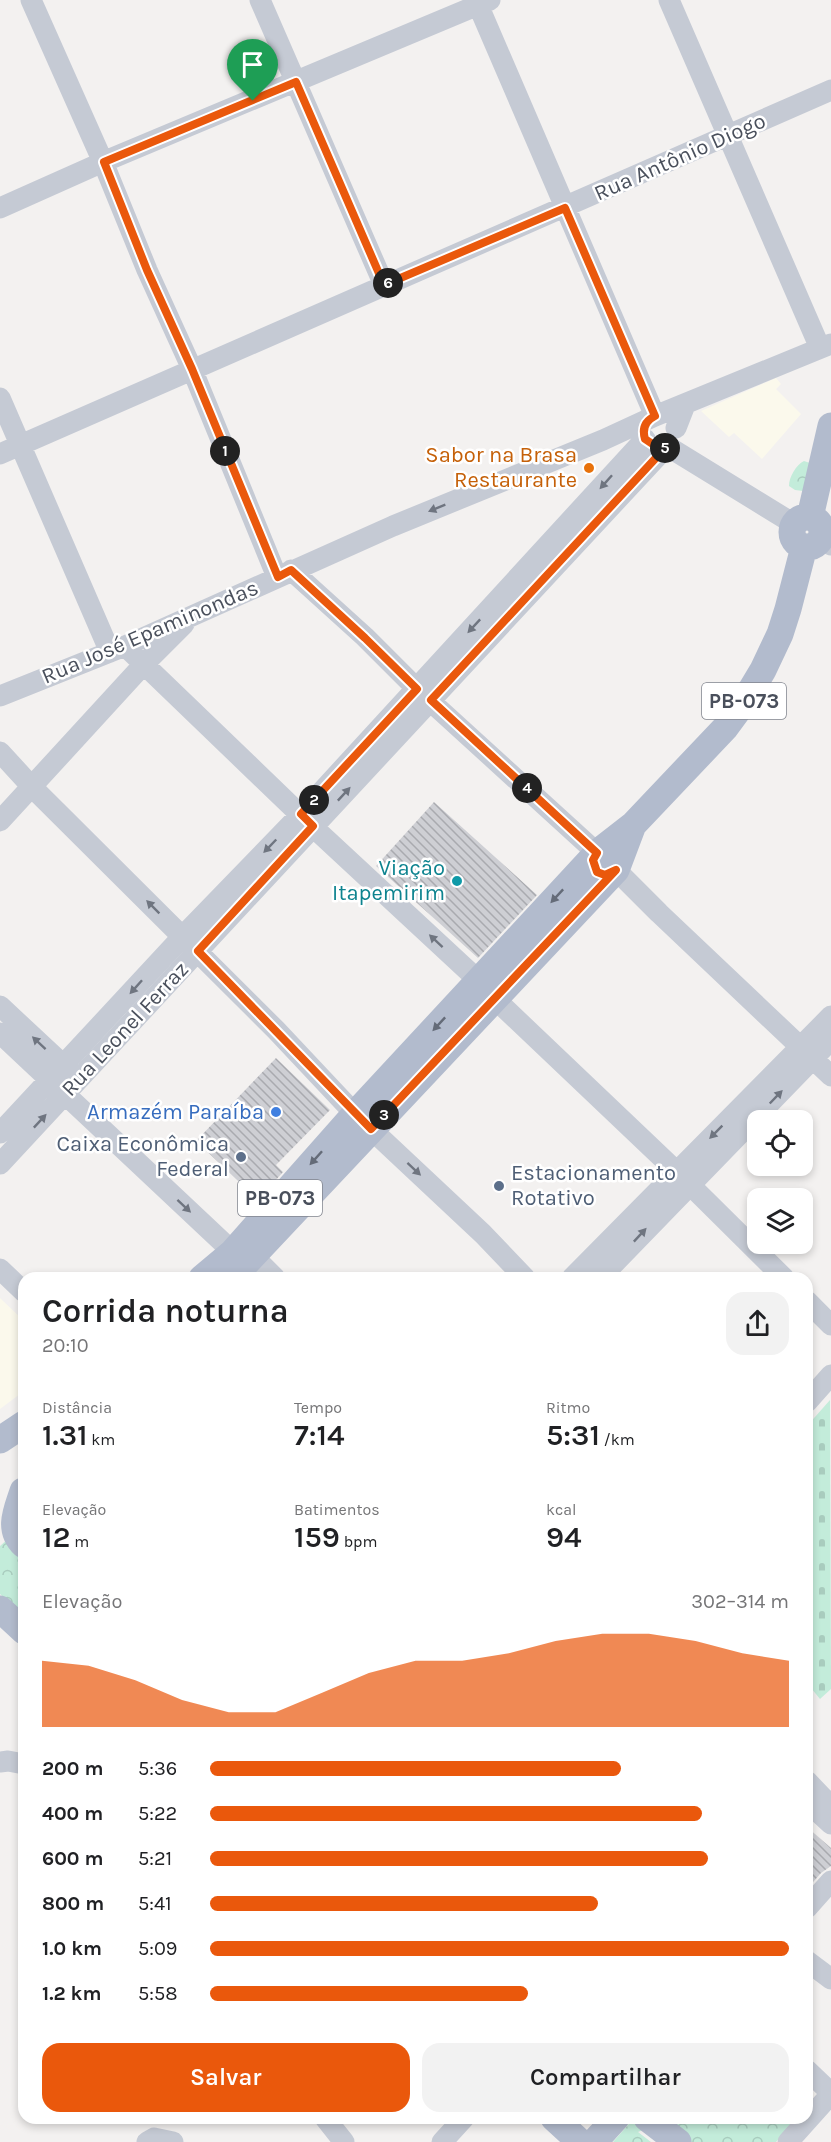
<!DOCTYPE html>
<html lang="pt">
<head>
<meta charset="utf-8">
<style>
	:root { --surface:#fff; --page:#f2f2f2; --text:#202124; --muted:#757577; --accent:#ea580c }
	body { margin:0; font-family:Karla,sans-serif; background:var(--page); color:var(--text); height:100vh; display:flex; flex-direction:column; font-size:22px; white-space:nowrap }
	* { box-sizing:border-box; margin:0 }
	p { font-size:20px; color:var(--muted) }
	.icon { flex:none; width:33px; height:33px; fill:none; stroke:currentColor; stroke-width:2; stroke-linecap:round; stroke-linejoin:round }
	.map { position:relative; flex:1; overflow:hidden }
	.side { position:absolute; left:18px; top:1272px; width:795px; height:852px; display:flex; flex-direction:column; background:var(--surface); border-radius:18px; box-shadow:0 3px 9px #0003 }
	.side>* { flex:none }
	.buttons { position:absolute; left:747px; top:1110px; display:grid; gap:12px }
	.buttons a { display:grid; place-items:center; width:66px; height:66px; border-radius:12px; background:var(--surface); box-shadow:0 3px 9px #0003; font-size:30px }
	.pin { position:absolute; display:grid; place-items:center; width:51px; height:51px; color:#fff; margin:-62px -26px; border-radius:50% 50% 50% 0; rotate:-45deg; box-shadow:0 0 6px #0007 }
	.pin .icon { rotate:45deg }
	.km { position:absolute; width:30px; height:30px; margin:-15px; border-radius:50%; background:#222; color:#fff; font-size:16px; line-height:30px; text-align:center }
	.round { display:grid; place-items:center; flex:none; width:63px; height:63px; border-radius:18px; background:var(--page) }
	.headline { display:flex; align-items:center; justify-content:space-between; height:102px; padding:0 24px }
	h1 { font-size:33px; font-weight:600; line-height:45px }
	.figures { display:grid; grid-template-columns:repeat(3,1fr); gap:9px; height:102px; padding:6px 24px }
	.figures div { display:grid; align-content:center }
	.figures b { font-size:30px; font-weight:600 }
	.figures small { font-size:16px; font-weight:400 }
	.figures p { font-size:16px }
	.chart { height:168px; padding:12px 24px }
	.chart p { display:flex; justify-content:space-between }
	.chart svg { width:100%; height:108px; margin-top:6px; fill:var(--accent); opacity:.7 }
	.action { display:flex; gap:12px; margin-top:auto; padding:12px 24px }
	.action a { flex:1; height:69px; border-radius:18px; background:var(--accent); color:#fff; font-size:24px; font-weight:600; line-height:69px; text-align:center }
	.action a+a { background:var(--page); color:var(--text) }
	ul { padding:0 24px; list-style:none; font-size:20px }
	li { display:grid; grid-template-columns:96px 72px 1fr; align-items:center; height:45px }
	li i { height:15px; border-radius:8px; background:var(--accent) }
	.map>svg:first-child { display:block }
	.commercial { fill:#fbf9ec }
	.cemetery { fill:url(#cemetery-stones) }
	.park { fill:url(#park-crowns) }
	.building { fill:url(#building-back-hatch) }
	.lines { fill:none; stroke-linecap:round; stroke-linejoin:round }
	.minor { stroke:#c5cad4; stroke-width:21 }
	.major { stroke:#b2bbcd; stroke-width:27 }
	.oneway { fill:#6f7580 }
	.oneway2 { fill:#646b78 }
	.route-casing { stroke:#fff; stroke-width:12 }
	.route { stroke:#ea580c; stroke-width:8 }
	.food-dot { fill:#e8710a; stroke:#fff; stroke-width:2 }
	.culture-dot { fill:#0f9aa8; stroke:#fff; stroke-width:2 }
	.shop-dot { fill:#3f7fe0; stroke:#fff; stroke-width:2 }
	.service-dot { fill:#5c6f8a; stroke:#fff; stroke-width:2 }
	.labels { text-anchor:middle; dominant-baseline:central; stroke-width:5; stroke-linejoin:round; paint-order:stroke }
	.shield { fill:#fff; stroke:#80848d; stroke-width:1.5 }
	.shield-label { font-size:21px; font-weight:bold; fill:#4a505c }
	.street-label { font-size:22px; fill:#4a505c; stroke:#fff }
	.food-label { font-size:22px; fill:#c56008; stroke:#fff; text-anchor:end }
	.culture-label { font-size:22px; fill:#0d838f; stroke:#fff; text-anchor:end }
	.shop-label { font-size:22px; fill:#366cbe; stroke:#fff; text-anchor:end }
	.service-label { font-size:22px; fill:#4e5e75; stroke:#fff; text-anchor:end }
</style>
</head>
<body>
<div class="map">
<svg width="831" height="2142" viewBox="0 0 831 2142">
	<defs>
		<pattern id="cemetery-stones" width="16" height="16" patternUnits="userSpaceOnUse" patternTransform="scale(1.5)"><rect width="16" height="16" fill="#c3ecda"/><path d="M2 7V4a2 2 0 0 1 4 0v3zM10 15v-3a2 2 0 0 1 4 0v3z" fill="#a9ccbe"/></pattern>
		<pattern id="park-crowns" width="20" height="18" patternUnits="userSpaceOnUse" patternTransform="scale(1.5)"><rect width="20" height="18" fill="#c3ecda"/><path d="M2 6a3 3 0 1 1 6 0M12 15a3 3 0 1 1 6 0" fill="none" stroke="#a9ccbe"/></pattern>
		<pattern id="building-back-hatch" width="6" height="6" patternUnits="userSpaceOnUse" patternTransform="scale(1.5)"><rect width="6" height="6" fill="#cecfd4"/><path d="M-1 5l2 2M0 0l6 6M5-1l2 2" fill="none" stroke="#a9aaaf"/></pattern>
	</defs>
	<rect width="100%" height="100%" fill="#f3f1f0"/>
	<path class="commercial" d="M 776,378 L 781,384 L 776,389 L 801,414 L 762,459 L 734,433 L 729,437 L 701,411 Z
		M 0,1298 L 24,1321 L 24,1391 L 0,1409 Z"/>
	<path class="cemetery" d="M 830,1400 L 831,1689 L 820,1699 L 807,1683 L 807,1426 Z"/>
	<path class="park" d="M 804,461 L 810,463 L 803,491 L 795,490 L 789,486 C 789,477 796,465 804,461 Z
		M 10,1537 L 24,1551 L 24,1610 L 20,1613 L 0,1594 L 0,1546 Z
		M 634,2118 L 647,2128 L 638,2132 L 651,2142 L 613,2142 Z
		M 650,2118 L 798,2118 L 776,2142 L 682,2142 Z"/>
	<path class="building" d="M 434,802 L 537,895 L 478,958 L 376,866 Z
		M 276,1058 L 330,1110 L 276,1165 L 283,1172 L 258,1200 L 196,1141 Z
		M 807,1827 L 831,1848 L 831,1866 L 821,1873 L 807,1889 Z"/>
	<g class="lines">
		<path class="minor" d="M 31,0 L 103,162 L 147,270 L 192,369 L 277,577
			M 260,0 L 384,285
			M 476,0 L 655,416
			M 669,0 L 820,348
			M 0,208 L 103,162 L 490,0
			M 0,398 L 110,652
			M 676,428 L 685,405
			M 0,454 L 831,90
			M 820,539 L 831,545
			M 291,570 L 365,637 L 417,689 L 597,853
			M 125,646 L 313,827 L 479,981
			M 0,696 L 125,646 L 393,526 L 603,440 L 655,416 L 831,344
			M 0,752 L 32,787 L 276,1030 L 355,1114 L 483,1234 L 525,1278
			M 0,821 L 144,664 L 184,624
			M 616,870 L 659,913 L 831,1076
			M 495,999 L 677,1172 L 784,1278
			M 0,1006 L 74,1075
			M 0,1033 L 233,1252
			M 0,1133 L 183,936 L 301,814 L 645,439
			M 0,1164 L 667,446 L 794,524
			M 253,1256 L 275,1278
			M 0,1269 L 24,1292
			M 572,1278 L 831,1016
			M 600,1278 L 831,1040
			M 807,1301 L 831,1325
			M 807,1402 L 831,1375
			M 0,1762 L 8,1761 L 24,1764
			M 807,1781 L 824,1799 L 831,1802
			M 807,1802 L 831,1824
			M 807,1908 L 831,1881
			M 807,1961 L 831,1979
			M 807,2070 L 831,2093
			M 325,2118 L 344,2142
			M 147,2142 L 154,2138 L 173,2142
			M 442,2142 L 464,2118
			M 788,2142 L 831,2094"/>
		<path class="major" d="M792 532a15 15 0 1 1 30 0a15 15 0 1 1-30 0Z
			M 810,517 L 831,426
			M 202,1278 L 233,1252 L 355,1114 L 597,853 L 633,825 L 725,728 L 742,705 L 763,670 L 780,634 L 788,609 L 804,547
			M 232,1278 L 616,870 L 633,825
			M 0,1440 L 24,1424
			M 23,1491 C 17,1510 7,1529 24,1545
			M 0,1609 L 24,1631
			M 554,2118 L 580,2142
			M 647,2118 L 678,2142
			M 594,2142 L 616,2118"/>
	</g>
	<defs><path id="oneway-solid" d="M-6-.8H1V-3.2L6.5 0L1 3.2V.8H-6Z" transform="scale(1.5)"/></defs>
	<g class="oneway">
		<use href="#oneway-solid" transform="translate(606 482) rotate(132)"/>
		<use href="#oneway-solid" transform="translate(437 508) rotate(158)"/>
		<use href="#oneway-solid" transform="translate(474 626) rotate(133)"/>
		<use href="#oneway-solid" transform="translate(344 794) rotate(-47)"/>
		<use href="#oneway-solid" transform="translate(270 846) rotate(134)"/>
		<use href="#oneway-solid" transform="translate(153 907) rotate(-135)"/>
		<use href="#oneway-solid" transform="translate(436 941) rotate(-137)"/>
		<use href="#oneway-solid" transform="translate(136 987) rotate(132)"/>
		<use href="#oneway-solid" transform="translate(39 1043) rotate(-137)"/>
		<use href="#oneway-solid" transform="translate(776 1097) rotate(-46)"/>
		<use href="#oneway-solid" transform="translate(40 1121) rotate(-47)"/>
		<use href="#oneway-solid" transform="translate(716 1132) rotate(135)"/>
		<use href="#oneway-solid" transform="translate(414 1169) rotate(43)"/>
		<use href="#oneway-solid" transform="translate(184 1206) rotate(43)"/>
		<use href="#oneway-solid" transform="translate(640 1235) rotate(-47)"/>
	</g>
	<g class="oneway2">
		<use href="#oneway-solid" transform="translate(557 896) rotate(133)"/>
		<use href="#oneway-solid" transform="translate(439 1024) rotate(133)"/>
		<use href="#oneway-solid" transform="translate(316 1158) rotate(132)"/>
	</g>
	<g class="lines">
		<defs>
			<path id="route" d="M 296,82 L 384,285 L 565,208 L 655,416 C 645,421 642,429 645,439 L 657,447 L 667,446 L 431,700 L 597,853 L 593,860 L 597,872 L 605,875 L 616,870 L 371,1129 L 198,951 L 313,826 L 301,814 L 417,689 L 365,638 L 291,570 L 278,577 L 192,369 L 147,270 L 104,162 Z"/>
		</defs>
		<use href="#route" class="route-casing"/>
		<use href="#route" class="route"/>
	</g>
	<circle class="food-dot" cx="589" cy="468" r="6"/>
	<circle class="culture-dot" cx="457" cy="881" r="6"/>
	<circle class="shop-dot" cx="276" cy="1112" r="6"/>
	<g class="service-dot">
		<circle cx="241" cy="1157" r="6"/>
		<circle cx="499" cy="1186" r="6"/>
	</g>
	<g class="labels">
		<g class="shield">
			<rect x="702" y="683" width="84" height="36" rx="4.5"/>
			<rect x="238" y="1180" width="84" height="36" rx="4.5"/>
		</g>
		<g class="shield-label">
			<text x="744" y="701">PB-073</text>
			<text x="280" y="1198">PB-073</text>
		</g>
		<g class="street-label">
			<text transform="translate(680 157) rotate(-24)">Rua Antônio Diogo</text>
			<text transform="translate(150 632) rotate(-23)">Rua José Epaminondas</text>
			<text transform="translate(125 1029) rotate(-47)">Rua Leonel Ferraz</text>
		</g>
		<g class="food-label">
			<text x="577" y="455">Sabor na Brasa<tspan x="577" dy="25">Restaurante</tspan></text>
		</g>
		<g class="culture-label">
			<text x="445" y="868">Viação<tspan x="445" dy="25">Itapemirim</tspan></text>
		</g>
		<g class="shop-label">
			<text x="264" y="1112">Armazém Paraíba</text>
		</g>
		<g class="service-label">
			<text x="229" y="1144">Caixa Econômica<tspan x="229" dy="25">Federal</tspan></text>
			<text x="511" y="1173" text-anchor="start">Estacionamento<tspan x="511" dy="25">Rotativo</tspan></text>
		</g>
	</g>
</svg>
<div class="buttons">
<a><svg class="icon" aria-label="locate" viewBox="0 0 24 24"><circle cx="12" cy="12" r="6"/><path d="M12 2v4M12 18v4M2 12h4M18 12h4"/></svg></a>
<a><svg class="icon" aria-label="layers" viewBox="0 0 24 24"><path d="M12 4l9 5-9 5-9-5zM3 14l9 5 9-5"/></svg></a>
</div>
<div class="pin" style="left:253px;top:101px;background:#1e9e55"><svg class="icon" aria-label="arrive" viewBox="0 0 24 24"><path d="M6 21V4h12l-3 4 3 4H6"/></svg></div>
<b class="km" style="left:225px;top:451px">1</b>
<b class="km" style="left:314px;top:800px">2</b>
<b class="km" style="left:384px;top:1115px">3</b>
<b class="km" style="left:527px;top:788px">4</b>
<b class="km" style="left:665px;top:448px">5</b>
<b class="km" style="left:388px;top:283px">6</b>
<section class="side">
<div class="headline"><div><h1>Corrida noturna</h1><p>20:10</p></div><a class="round"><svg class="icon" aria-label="share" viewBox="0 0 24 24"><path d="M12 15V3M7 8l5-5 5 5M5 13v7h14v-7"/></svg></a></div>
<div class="figures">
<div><p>Distância</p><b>1.31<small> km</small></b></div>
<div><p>Tempo</p><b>7:14</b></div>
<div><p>Ritmo</p><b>5:31<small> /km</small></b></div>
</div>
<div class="figures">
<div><p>Elevação</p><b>12<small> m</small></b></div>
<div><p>Batimentos</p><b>159<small> bpm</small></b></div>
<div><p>kcal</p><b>94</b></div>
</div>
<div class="chart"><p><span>Elevação</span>302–314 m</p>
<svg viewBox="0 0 160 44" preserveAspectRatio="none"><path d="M0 44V17L10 19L20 25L30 33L40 38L50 38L60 30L70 22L80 17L90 17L100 14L110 9L120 6L130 6L140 9L150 14L160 17V44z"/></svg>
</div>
<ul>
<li><b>200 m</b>5:36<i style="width:71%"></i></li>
<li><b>400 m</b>5:22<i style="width:85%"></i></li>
<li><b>600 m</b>5:21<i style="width:86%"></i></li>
<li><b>800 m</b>5:41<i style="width:67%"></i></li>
<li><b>1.0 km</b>5:09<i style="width:100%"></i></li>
<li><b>1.2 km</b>5:58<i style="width:55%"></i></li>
</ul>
<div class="action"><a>Salvar</a><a>Compartilhar</a></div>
</section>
</div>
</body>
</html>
